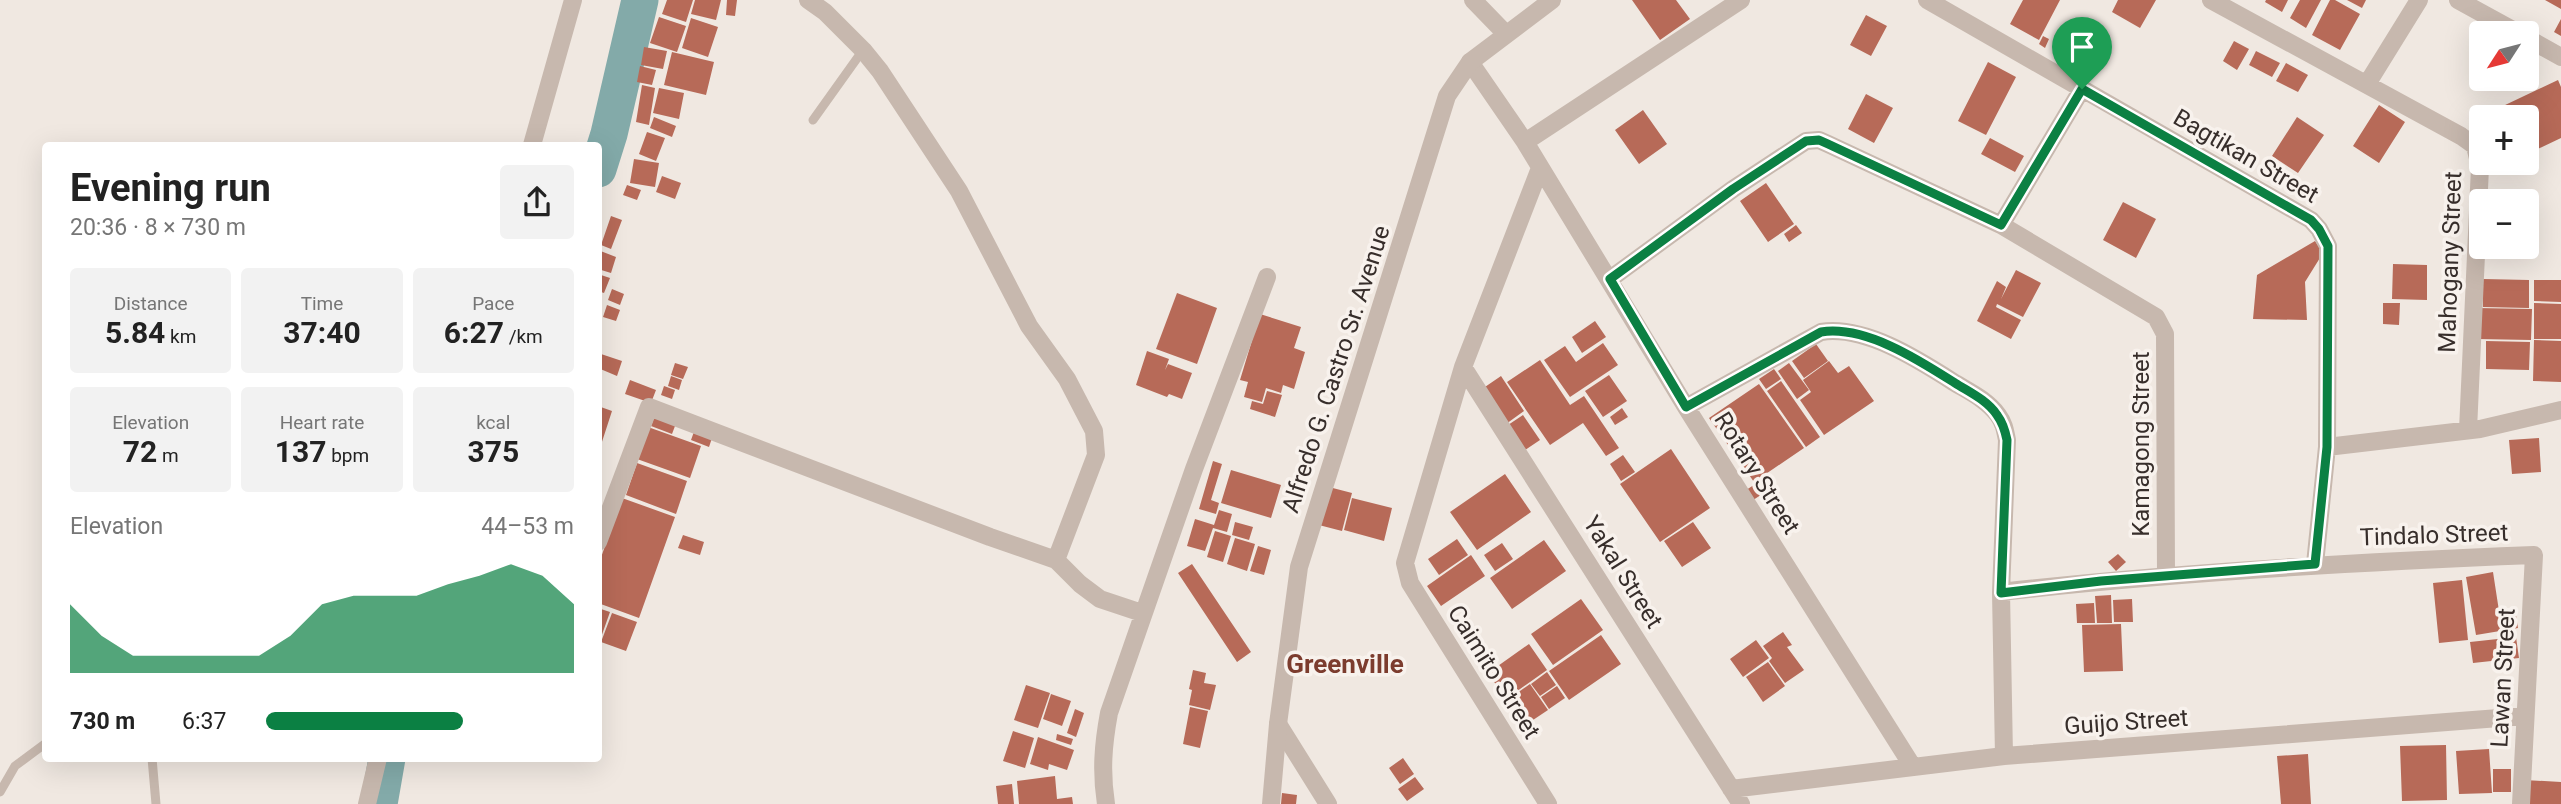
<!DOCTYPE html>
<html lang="en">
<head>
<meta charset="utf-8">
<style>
	:root { --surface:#fff; --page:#f2f2f2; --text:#222; --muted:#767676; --accent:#0b8043 }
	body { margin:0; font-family:Roboto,sans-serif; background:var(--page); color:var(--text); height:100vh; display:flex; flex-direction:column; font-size:26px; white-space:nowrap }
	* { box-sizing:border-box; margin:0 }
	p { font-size:23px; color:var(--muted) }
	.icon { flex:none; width:38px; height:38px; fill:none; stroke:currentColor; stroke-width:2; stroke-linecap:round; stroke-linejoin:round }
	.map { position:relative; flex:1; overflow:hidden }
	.sheet { position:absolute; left:42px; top:142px; width:560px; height:620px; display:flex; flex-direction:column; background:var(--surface); border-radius:7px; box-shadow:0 7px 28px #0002 }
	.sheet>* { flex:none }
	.needle { width:46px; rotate:234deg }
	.tools { position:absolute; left:2469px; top:21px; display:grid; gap:14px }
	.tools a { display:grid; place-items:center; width:70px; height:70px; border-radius:7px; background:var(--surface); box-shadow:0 7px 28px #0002; font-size:35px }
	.pin { position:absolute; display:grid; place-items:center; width:60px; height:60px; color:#fff; margin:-72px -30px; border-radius:50% 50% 50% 0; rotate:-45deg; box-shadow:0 0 7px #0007 }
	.pin .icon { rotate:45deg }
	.round { display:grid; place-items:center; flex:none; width:74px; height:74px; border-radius:7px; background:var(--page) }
	.headline { display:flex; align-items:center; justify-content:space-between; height:119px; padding:0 28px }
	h1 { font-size:38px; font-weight:700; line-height:52px }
	.figures { display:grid; grid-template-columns:repeat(3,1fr); gap:10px; height:119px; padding:7px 28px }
	.figures div { display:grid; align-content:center; border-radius:7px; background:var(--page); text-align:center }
	.figures b { font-size:30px; font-weight:700 }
	.figures small { font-size:19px; font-weight:400 }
	.figures p { font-size:19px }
	.chart { height:196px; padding:14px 28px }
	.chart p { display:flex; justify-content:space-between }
	.chart svg { width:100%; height:126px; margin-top:7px; fill:var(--accent); opacity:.7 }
	ul { padding:0 28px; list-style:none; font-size:23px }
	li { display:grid; grid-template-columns:112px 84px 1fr; align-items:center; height:52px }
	li i { height:18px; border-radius:9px; background:var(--accent) }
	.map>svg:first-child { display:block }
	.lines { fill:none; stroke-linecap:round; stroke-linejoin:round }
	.river { stroke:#83aaa9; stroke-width:37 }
	.building { fill:#b76a58 }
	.service { stroke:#c7b8ae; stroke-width:9 }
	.minor { stroke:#c7b8ae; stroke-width:18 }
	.tertiary { stroke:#c7b8ae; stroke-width:18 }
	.route-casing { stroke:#fff; stroke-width:14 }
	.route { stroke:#0b8043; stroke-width:9 }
	.labels { text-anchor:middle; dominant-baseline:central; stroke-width:7; stroke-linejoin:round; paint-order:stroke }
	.street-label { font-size:24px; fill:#372e2b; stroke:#f8f2ed }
	.neighbourhood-label { font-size:26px; font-weight:bold; fill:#7c3c2e; stroke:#f8f2ed }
</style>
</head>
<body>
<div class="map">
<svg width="2561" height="804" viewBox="0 0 2561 804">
	<rect width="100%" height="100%" fill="#f0e8e1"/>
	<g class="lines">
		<path class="river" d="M 598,169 L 609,134 L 640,0
			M 379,804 L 387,758"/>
	</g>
	<path class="building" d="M 667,0 L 693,0 L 686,22 L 662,14 Z
		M 695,0 L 721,0 L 716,20 L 691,14 Z
		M 727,0 L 737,0 L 735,16 L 726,15 Z
		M 1632,0 L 1676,0 L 1690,19 L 1660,40 Z
		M 2023,0 L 2060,0 L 2039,40 L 2010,24 Z
		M 2118,0 L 2156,0 L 2140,28 L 2112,12 Z
		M 2266,0 L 2288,0 L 2282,12 L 2265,2 Z
		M 2300,0 L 2321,0 L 2306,28 L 2290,18 Z
		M 2330,0 L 2335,0 L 2360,14 L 2340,50 L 2312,35 Z
		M 2347,0 L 2366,0 L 2362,8 Z
		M 2545,0 L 2561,0 L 2561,9 Z
		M 1866,15 L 1887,26 L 1871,56 L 1850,45 Z
		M 659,17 L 686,26 L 677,52 L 650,43 Z
		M 691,18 L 718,27 L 708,57 L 682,48 Z
		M 2561,19 L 2561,36 L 2554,32 Z
		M 2043,36 L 2049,39 L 2045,48 L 2039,44 Z
		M 2234,41 L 2249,49 L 2237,70 L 2223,61 Z
		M 644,47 L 667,51 L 663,69 L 641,65 Z
		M 2256,51 L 2280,63 L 2272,77 L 2249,65 Z
		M 672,52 L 714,62 L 706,95 L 664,85 Z
		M 1988,62 L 2016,77 L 1986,135 L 1958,121 Z
		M 2286,63 L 2308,75 L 2298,92 L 2276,81 Z
		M 640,66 L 656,70 L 652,85 L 637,82 Z
		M 2558,80 L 2561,87 L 2561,138 L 2527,154 L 2527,117 L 2508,117 L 2503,106 Z
		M 642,85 L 655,88 L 649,125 L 636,122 Z
		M 659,88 L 684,93 L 679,119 L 653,113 Z
		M 1866,94 L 1893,108 L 1874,143 L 1848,129 Z
		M 2379,105 L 2405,122 L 2379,163 L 2353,146 Z
		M 1643,110 L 1667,144 L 1639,164 L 1615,130 Z
		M 654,117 L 676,126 L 672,137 L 650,128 Z
		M 2297,117 L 2324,135 L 2298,173 L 2272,156 Z
		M 647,132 L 665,138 L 656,161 L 639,154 Z
		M 1990,138 L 2024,156 L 2015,172 L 1981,154 Z
		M 634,159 L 659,163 L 655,187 L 630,183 Z
		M 662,176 L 681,183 L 675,199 L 656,192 Z
		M 1766,183 L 1794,224 L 1768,242 L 1740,201 Z
		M 627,185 L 641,190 L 637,200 L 623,195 Z
		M 2123,202 L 2156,219 L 2136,258 L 2103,240 Z
		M 611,216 L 622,220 L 611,249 L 601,245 Z
		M 1796,225 L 1802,233 L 1789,242 L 1784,234 Z
		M 2315,241 L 2323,253 L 2305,282 L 2307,320 L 2253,319 L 2257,275 Z
		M 598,250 L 616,257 L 611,273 L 598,269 Z
		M 2393,264 L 2427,265 L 2427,300 L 2392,299 Z
		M 2016,270 L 2041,283 L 2023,317 L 1997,304 L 1996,307 L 2021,320 L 2011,339 L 1977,321 L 1997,281 L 2006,287 L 2001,299 Z
		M 598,274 L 610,278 L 604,293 L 598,291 Z
		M 2483,279 L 2529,280 L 2529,308 L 2483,307 Z
		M 2534,280 L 2561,280 L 2561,302 L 2534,301 Z
		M 612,289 L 624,294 L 620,305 L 608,300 Z
		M 1177,293 L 1217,308 L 1197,364 L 1156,349 Z
		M 2383,303 L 2400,303 L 2399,325 L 2383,324 Z
		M 2534,303 L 2561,304 L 2561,339 L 2534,339 Z
		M 607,305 L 620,310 L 616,321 L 603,317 Z
		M 2477,308 L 2532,309 L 2531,340 L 2477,339 Z
		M 1260,314 L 1301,327 L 1294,348 L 1305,352 L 1294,389 L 1283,385 L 1281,393 L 1266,388 L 1262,402 L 1244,397 L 1248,382 L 1240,380 Z
		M 1595,321 L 1606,337 L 1582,353 L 1572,337 Z
		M 2534,340 L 2561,341 L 2561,382 L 2533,381 Z
		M 2486,341 L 2530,342 L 2529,370 L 2486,369 Z
		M 1603,343 L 1618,365 L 1570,397 L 1544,360 L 1565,346 L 1576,362 Z
		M 1816,344 L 1828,361 L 1804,378 L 1792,361 Z
		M 1147,351 L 1169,359 L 1165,370 L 1168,364 L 1192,373 L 1182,399 L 1169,394 L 1167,397 L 1136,385 Z
		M 598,353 L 622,361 L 617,376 L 598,368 Z
		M 1540,360 L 1570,405 L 1584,396 L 1619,448 L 1606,456 L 1583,423 L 1550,445 L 1507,382 Z
		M 1829,361 L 1838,373 L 1849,366 L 1874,401 L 1824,435 L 1800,400 L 1811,392 L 1803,380 Z
		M 675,363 L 688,367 L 683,379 L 671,375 Z
		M 1789,363 L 1809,390 L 1797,399 L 1778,371 Z
		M 1774,369 L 1781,379 L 1766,389 L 1759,379 Z
		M 1609,375 L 1627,401 L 1603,417 L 1585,391 Z
		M 671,376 L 682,380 L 679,390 L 668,386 Z
		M 1501,376 L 1524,411 L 1506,424 L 1482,389 Z
		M 630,380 L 656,390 L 651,403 L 625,394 Z
		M 1781,381 L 1820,437 L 1806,447 L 1767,391 Z
		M 1759,384 L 1804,448 L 1754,482 L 1709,418 Z
		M 664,386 L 675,390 L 672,399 L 661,395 Z
		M 1267,391 L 1282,395 L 1275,417 L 1250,409 L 1252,401 L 1263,404 Z
		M 598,406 L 612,411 L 599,451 L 598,451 Z
		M 1622,408 L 1628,417 L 1615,425 L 1610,417 Z
		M 657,410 L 678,418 L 672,434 L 651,426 Z
		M 1523,415 L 1540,440 L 1522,452 L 1505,427 Z
		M 648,427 L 701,446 L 690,478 L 637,459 Z
		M 695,429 L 713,435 L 709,447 L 691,440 Z
		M 2539,438 L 2541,472 L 2512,474 L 2509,440 Z
		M 1671,449 L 1710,508 L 1660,542 L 1620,484 Z
		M 1623,455 L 1635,472 L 1621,481 L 1610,464 Z
		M 1213,461 L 1222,464 L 1211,500 L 1219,503 L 1216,514 L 1199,509 Z
		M 637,463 L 687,481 L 676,514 L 626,495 Z
		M 1231,470 L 1281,485 L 1271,518 L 1221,503 Z
		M 1505,474 L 1531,512 L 1477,550 L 1450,512 Z
		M 1757,483 L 1764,493 L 1750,502 L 1743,492 Z
		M 1325,486 L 1352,493 L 1342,531 L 1315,524 Z
		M 622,498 L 675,517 L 639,618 L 598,603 L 598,566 Z
		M 1352,498 L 1392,508 L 1384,541 L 1344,530 Z
		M 1219,510 L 1232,514 L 1227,532 L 1213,528 L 1205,551 L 1187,546 L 1195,519 L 1214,525 Z
		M 1235,522 L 1253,527 L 1249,540 L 1232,535 Z
		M 1693,522 L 1711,548 L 1682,567 L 1664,541 Z
		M 1215,531 L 1231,536 L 1223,562 L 1207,557 Z
		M 683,535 L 704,542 L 700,555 L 678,548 Z
		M 1235,538 L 1255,544 L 1247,571 L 1227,564 Z
		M 1457,539 L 1468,555 L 1439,575 L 1428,559 Z
		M 1544,540 L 1566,571 L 1512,609 L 1490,578 Z
		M 1502,543 L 1513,559 L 1495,571 L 1484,555 Z
		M 1258,546 L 1271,550 L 1264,575 L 1250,571 Z
		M 2118,554 L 2126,562 L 2116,571 L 2108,562 Z
		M 1471,555 L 1485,576 L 1441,606 L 1427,586 Z
		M 1192,564 L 1251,652 L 1237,662 L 1178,573 Z
		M 2493,572 L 2499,611 L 2515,609 L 2518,628 L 2476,635 L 2466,577 Z
		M 2462,580 L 2468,640 L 2439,643 L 2433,583 Z
		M 2111,595 L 2112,623 L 2097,623 L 2095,596 Z
		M 1581,599 L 1603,630 L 1553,665 L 1531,634 Z
		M 2132,599 L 2133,622 L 2114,622 L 2113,600 Z
		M 2094,603 L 2095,623 L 2077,623 L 2076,604 Z
		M 598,608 L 610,612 L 599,643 L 598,643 Z
		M 612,613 L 637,622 L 626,651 L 601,642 Z
		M 2121,624 L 2123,671 L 2084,672 L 2082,625 Z
		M 1783,632 L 1792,645 L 1787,647 L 1804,670 L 1785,683 L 1769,661 L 1772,658 L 1763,646 Z
		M 1601,635 L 1621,664 L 1569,700 L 1549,671 Z
		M 2516,637 L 2519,658 L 2473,663 L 2470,642 Z
		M 1756,640 L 1769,658 L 1743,677 L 1730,659 Z
		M 1529,644 L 1547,670 L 1506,699 L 1488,673 Z
		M 1768,662 L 1785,686 L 1763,702 L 1746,677 Z
		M 1193,670 L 1206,673 L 1204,683 L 1216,685 L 1210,710 L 1189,705 L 1192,690 L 1189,689 Z
		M 1547,672 L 1556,685 L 1540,696 L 1531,684 Z
		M 1530,684 L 1548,710 L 1521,728 L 1503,703 Z
		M 1026,685 L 1050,693 L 1038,728 L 1014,720 Z
		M 1557,686 L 1565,698 L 1549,709 L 1541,697 Z
		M 1051,694 L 1071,701 L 1062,726 L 1043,719 Z
		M 1190,707 L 1208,711 L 1200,748 L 1183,744 Z
		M 1075,709 L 1084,713 L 1076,737 L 1067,733 Z
		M 1013,731 L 1034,738 L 1025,768 L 1003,761 Z
		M 1057,734 L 1073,739 L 1071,745 L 1056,740 Z
		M 1038,737 L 1074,750 L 1067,770 L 1049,764 L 1048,770 L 1030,764 Z
		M 2446,745 L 2447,800 L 2402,801 L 2400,746 Z
		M 2489,749 L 2492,793 L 2459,794 L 2456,751 Z
		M 2308,754 L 2311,804 L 2281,804 L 2277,756 Z
		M 1403,758 L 1414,774 L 1400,784 L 1389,768 Z
		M 2493,769 L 2511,769 L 2511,792 L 2493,792 Z
		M 1055,776 L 1057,799 L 1072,797 L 1073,804 L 1019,804 L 1017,781 Z
		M 1415,777 L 1424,789 L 1407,801 L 1398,789 Z
		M 2524,780 L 2561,782 L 2561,804 L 2524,804 Z
		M 1012,784 L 1014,804 L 998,804 L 996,786 Z
		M 1282,793 L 1297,795 L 1296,804 L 1281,804 Z"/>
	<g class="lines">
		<path class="service" d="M 813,120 L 863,50
			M 152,758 L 156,804
			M 0,792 L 15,766 L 46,743"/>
		<path class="minor" d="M 808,0 L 825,12 L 863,50 L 880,71 L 959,191 L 1029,326 L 1067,379 L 1094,431 L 1096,455 L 1056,560
			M 1473,0 L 1506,34
			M 1927,0 L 2311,220 L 2319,229 L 2328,246 L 2327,447 L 2315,564
			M 2211,0 L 2461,136 L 2475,146 L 2480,167 L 2468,430
			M 2458,0 L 2518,33
			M 2527,38 L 2561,57
			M 1470,62 L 1525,142 L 1686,407 L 1913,767
			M 2367,84 L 2419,0
			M 1525,142 L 1741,0
			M 532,145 L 573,0
			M 1540,168 L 1463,367 L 1405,563 L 1410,583 L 1548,804
			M 2001,225 L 2082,89
			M 1610,279 L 1733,189 L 1806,141 L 1819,140 L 1828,144 L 2001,225 L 2156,317 L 2165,334 L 2166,576
			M 1463,367 L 1741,804
			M 1686,407 L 1821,332 C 1865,325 1919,360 1955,383 C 1970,392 1987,400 1998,415 C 2004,423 2005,430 2007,440 L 2001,592 L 2004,756
			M 2327,447 L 2480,429 L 2561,410
			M 598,542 L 649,407 L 990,537 L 1056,560 L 1080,584 L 1100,599 L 1142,613
			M 2001,592 C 2178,572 2356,562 2534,555 L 2521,804
			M 1278,724 L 1328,804
			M 1731,789 L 2004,756 L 2525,716
			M 367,804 L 378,758
			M 1106,804 C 1101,772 1103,745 1109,713 L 1194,469 L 1267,277"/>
		<path class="tertiary" d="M 1271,804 L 1278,724 L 1299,567 L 1447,96 L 1470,62 L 1552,0"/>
	</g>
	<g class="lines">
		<defs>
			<path id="route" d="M 2082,89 L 2311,220 L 2319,229 L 2328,246 L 2327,447 L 2315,564 L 2101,581 L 2001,593 L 2007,440 C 2005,430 2003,423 1997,415 C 1987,400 1969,392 1955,383 C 1919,360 1865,325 1821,332 L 1686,407 L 1610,279 L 1733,189 L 1806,141 L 1819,140 L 1828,144 L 2001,225 Z"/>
		</defs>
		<use href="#route" class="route-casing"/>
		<use href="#route" class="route"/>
	</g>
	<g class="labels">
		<g class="street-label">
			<text transform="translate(2246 156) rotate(30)">Bagtikan Street</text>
			<text transform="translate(2450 262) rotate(-88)">Mahogany Street</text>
			<text transform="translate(1336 369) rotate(-72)">Alfredo G. Castro Sr. Avenue</text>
			<text transform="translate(2141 444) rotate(-90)">Kamagong Street</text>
			<text transform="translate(1757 473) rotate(58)">Rotary Street</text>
			<text transform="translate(2434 535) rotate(-2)">Tindalo Street</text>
			<text transform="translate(1623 572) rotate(58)">Yakal Street</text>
			<text transform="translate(1494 672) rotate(58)">Caimito Street</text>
			<text transform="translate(2503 678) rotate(-87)">Lawan Street</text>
			<text transform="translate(2126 722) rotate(-4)">Guijo Street</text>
		</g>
		<g class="neighbourhood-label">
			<text x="1345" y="664">Greenville</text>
		</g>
	</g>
</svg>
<div class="tools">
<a><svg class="needle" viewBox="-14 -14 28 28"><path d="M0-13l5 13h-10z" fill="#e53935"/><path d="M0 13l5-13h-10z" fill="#767676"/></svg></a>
<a>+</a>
<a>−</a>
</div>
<div class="pin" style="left:2082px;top:89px;background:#1e9e55"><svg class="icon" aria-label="arrive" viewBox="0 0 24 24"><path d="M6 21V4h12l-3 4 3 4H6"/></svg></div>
<section class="sheet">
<div class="headline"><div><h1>Evening run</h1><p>20:36 · 8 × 730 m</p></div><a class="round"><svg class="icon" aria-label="share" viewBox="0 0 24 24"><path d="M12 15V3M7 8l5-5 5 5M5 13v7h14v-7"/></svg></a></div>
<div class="figures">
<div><p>Distance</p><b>5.84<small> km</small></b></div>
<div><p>Time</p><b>37:40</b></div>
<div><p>Pace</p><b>6:27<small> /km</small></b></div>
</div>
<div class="figures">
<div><p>Elevation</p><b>72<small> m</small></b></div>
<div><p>Heart rate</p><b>137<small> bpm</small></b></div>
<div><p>kcal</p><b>375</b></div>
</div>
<div class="chart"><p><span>Elevation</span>44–53 m</p>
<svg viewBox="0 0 160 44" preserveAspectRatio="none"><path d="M0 44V20L10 31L20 38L30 38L40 38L50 38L60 38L70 31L80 20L90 17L100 17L110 17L120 13L130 10L140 6L150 10L160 20V44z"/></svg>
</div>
<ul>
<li><b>730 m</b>6:37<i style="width:64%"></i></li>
</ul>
</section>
</div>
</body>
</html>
